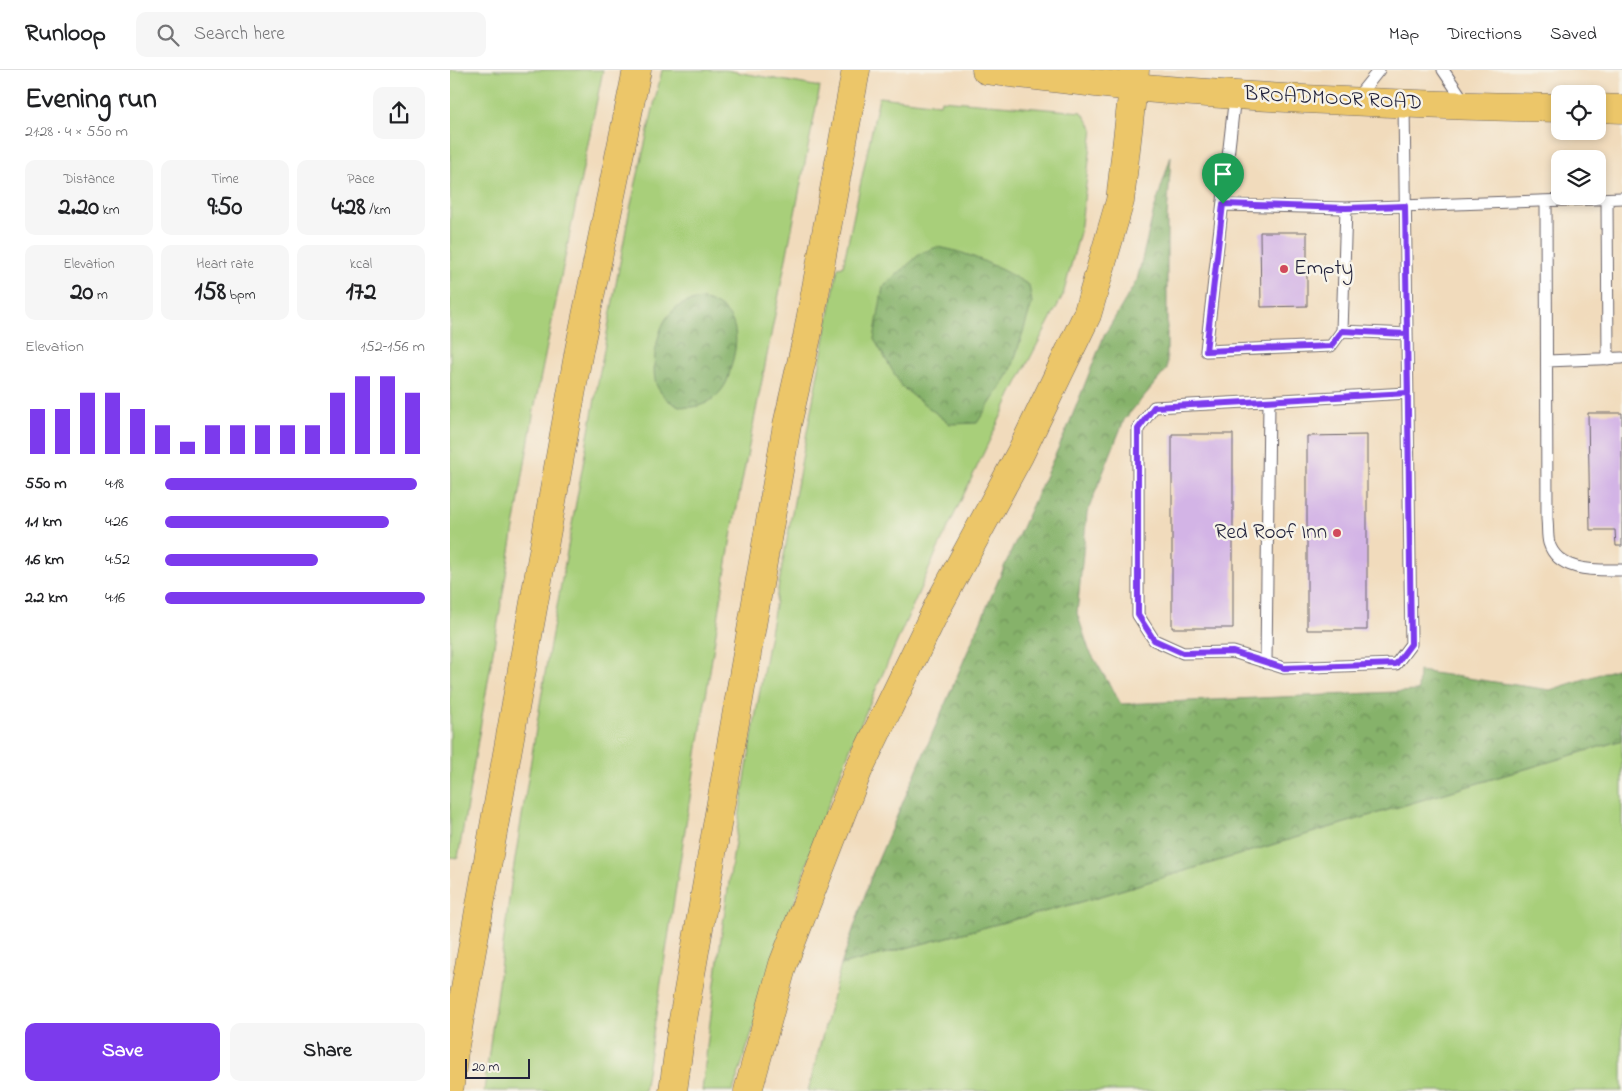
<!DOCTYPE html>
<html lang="en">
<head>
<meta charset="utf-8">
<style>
	:root { --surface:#fff; --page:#f6f6f6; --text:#202124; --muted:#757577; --line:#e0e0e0; --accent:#7c3aed }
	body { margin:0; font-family:"Indie Flower",sans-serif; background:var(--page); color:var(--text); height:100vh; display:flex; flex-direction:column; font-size:19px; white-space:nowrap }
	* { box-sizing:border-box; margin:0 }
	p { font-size:16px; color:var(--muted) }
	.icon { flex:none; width:28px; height:28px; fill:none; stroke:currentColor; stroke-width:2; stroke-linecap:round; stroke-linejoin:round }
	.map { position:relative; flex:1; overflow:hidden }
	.sheet { display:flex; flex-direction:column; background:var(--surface); width:450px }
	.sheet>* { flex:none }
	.controls { position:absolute; left:1101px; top:15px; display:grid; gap:10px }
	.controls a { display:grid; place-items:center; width:55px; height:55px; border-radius:10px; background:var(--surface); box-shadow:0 2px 8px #0003; font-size:25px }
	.scale { position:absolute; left:15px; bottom:12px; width:65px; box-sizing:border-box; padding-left:5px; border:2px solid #22223b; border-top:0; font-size:14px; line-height:18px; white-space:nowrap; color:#22223b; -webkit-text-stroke:4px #f7f3e8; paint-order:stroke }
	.pin { position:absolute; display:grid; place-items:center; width:42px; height:42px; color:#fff; margin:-51px -21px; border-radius:50% 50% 50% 0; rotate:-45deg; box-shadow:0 0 5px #0007 }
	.pin .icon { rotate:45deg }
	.round { display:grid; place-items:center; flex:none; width:52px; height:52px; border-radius:10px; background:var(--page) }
	.summary { display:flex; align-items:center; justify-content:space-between; height:85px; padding:0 25px }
	h1 { font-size:28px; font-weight:700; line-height:38px }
	.figures { display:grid; grid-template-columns:repeat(3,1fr); gap:8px; height:85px; padding:5px 25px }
	.figures div { display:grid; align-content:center; border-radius:10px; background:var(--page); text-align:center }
	.figures b { font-size:25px; font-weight:700 }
	.figures small { font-size:14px; font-weight:400 }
	.figures p { font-size:14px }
	.chart { height:140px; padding:10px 25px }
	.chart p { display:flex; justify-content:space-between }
	.chart svg { width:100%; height:90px; margin-top:5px; stroke:var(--accent); stroke-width:6 }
	.button { display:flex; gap:10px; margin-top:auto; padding:10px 25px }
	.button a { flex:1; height:58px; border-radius:10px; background:var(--accent); color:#fff; font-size:20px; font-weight:700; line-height:58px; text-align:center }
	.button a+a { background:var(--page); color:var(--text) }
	ul { padding:0 25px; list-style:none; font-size:16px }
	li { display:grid; grid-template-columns:80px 60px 1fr; align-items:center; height:38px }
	li i { height:12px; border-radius:6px; background:var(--accent) }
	header { display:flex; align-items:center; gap:30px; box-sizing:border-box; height:70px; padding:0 25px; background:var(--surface); border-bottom:1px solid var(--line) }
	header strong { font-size:24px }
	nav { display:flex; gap:28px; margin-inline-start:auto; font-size:18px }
	.search { width:350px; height:45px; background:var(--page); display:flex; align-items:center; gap:12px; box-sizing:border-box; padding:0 18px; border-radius:10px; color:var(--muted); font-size:19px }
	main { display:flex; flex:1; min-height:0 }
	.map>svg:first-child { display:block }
	.green { fill:#a8cf7a; stroke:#65785a }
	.forest { fill:url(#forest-crowns); stroke:#546a52 }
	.building { fill:#d3b4e6 }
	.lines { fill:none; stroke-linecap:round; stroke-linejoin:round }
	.service-casing { stroke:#6a6368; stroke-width:13 }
	.primary-casing { stroke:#6a6368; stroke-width:29 }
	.motorway-casing { stroke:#6a6368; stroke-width:29 }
	.service { stroke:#fff; stroke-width:11 }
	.primary { stroke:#ecc669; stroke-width:28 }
	.motorway { stroke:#ecc669; stroke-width:28 }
	.route-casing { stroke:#fff; stroke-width:10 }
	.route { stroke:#7c3aed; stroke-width:6 }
	.poi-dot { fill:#d1495b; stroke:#f7f3e8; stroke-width:2 }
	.labels { text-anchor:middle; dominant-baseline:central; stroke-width:5; stroke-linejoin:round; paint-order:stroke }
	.street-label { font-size:21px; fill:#22223b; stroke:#f7f3e8 }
	.poi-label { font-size:21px; fill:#22223b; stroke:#f7f3e8; text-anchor:start }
</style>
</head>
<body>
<header>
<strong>Runloop</strong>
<div class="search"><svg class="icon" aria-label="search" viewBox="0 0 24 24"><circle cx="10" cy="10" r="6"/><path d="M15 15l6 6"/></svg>Search here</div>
<nav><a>Map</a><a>Directions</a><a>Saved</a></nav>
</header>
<main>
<section class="sheet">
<div class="summary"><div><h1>Evening run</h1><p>21:28 · 4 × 550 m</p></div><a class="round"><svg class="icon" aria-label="share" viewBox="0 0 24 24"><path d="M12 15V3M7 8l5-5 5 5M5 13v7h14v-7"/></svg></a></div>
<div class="figures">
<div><p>Distance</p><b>2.20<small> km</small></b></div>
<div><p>Time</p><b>9:50</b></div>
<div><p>Pace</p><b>4:28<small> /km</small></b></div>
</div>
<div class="figures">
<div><p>Elevation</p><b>20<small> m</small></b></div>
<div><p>Heart rate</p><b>158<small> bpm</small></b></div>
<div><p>kcal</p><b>172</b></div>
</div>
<div class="chart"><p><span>Elevation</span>152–156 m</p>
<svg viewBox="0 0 160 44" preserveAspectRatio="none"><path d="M5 44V22M15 44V22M25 44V14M35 44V14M45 44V22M55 44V30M65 44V38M75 44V30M85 44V30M95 44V30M105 44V30M115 44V30M125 44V14M135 44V6M145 44V6M155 44V14"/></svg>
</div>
<ul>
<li><b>550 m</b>4:18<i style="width:97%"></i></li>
<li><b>1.1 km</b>4:26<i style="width:86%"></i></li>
<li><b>1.6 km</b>4:52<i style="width:59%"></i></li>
<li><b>2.2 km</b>4:16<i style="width:100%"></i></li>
</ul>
<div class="button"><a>Save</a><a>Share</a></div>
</section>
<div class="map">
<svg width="1172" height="1021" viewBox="0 0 1172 1021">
	<defs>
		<pattern id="forest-crowns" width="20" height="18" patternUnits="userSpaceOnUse" patternTransform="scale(1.25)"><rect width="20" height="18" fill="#86b26a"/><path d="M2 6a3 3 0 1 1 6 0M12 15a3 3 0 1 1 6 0" fill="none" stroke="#6d9058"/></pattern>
	</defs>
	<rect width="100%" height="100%" fill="#f7f3e8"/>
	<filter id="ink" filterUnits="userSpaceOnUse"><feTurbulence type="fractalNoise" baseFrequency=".02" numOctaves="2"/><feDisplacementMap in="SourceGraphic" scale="10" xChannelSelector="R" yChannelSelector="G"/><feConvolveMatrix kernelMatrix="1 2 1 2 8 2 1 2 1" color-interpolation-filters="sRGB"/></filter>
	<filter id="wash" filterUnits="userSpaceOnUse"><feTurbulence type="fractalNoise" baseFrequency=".0096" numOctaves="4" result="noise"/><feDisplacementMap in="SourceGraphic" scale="20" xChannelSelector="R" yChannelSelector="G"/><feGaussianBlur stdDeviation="1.12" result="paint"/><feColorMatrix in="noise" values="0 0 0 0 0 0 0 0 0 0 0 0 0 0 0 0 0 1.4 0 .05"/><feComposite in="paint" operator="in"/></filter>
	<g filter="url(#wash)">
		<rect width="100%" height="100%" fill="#f1dbbc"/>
		<path class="green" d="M 0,0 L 153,0 L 84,340 L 8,788 L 0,787 Z
			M 212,0 L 276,0 L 370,17 L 281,467 L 194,1021 L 34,1021 L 61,814 L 97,591 L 179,143 Z
			M 429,27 L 490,34 L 491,30 L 632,42 L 643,59 L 630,162 L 613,225 L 563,321 L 486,483 L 404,669 L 365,769 L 283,1021 L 252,1021 C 282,744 337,471 388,197 L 393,196 Z
			M 1172,670 L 1172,1021 L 358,1021 L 391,895 L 631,832 Z"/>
		<path class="forest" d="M 721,86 L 717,148 L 717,299 L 674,350 L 637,443 L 627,543 L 639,580 L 671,634 L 968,621 L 969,601 L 1100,620 L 1172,597 L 1172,670 L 631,832 L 391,895 L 422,804 L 554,497 L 617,359 L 654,266 L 687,210 L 704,140 Z
			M 487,177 C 520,182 550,198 579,215 L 582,233 L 561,301 L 527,353 L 500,354 L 452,317 L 424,269 L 433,217 L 471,183 Z
			M 251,229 C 285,237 291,261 282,293 C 280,299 279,309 275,315 C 260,341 224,347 208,318 C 199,304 207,258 218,246 C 227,235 237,231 251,229 Z"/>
		<g id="blocks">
			<path class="building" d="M 810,162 L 857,162 L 857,236 L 811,237 Z
				M 1138,343 L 1172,343 L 1172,476 L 1166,476 L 1165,460 L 1140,460 Z
				M 722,364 L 783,364 L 783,558 L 722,558 Z
				M 917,365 L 917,560 L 857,560 L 857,366 Z"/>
		</g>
	</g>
	<g filter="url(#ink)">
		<use href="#blocks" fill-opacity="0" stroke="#6a6368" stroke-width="1"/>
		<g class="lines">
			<defs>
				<path id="service" d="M 993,0 L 1016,34
					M 785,25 L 756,281 L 881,276 L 892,261 L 896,138 L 1172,128
					M 905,30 L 929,0
					M 954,34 L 961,574 L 946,594 L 834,598 L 783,582 L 733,583 L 704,570 L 688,545 L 688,359 L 704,337 L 958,323
					M 1157,129 L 1158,289
					M 1096,131 L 1097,449 C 1098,457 1097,466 1099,473 C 1108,503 1148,500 1172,500
					M 773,135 L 896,138
					M 892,261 L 957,264
					M 1097,291 L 1172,288
					M 816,593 L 819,331"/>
				<path id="primary" d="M 536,0 C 585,6 634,12 683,17 C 825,30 968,35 1110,38
					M 1148,38 L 1172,39"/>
				<path id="motorway" d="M 0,1015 L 4,981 L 129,280 L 187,0
					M 223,1021 L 231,961 L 337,355 L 357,267 L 406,0
					M 298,1021 L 333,894 L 408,701 L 488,536 L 570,384 L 637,245 L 670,131 L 685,0"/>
			</defs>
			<use href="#service" class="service-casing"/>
			<use href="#primary" class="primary-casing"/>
			<use href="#motorway" class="motorway-casing"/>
			<use href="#service" class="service"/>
			<use href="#primary" class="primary"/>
			<use href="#motorway" class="motorway"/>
		</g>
	</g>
	<g class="lines" filter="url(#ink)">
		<defs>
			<path id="route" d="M 773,134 L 896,138 L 955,136 C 956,198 957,261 958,323 L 704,337 L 688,359 L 688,545 L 704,570 L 733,583 L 783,582 L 834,598 L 946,594 L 961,574 L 957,264 L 892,261 L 881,276 L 756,281 L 773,134"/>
		</defs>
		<use href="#route" class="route-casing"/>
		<use href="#route" class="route"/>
	</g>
	<g class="poi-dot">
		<circle cx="834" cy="199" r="5"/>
		<circle cx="887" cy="463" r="5"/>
	</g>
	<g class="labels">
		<g class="street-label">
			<text transform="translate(883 29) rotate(3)">BROADMOOR ROAD</text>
		</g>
		<g class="poi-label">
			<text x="844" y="199">Empty</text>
			<text x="877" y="463" text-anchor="end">Red Roof Inn</text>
		</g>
	</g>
</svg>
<div class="controls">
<a><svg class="icon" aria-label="locate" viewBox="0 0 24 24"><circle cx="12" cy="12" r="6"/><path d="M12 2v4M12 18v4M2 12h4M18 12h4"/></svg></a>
<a><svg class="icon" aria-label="layers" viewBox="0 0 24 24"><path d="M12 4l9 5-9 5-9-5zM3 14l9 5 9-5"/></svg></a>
</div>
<div class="scale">20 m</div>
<div class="pin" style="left:773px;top:134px;background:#1e9e55"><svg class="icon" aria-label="arrive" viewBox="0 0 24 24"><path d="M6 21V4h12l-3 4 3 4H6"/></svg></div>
</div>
</main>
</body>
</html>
